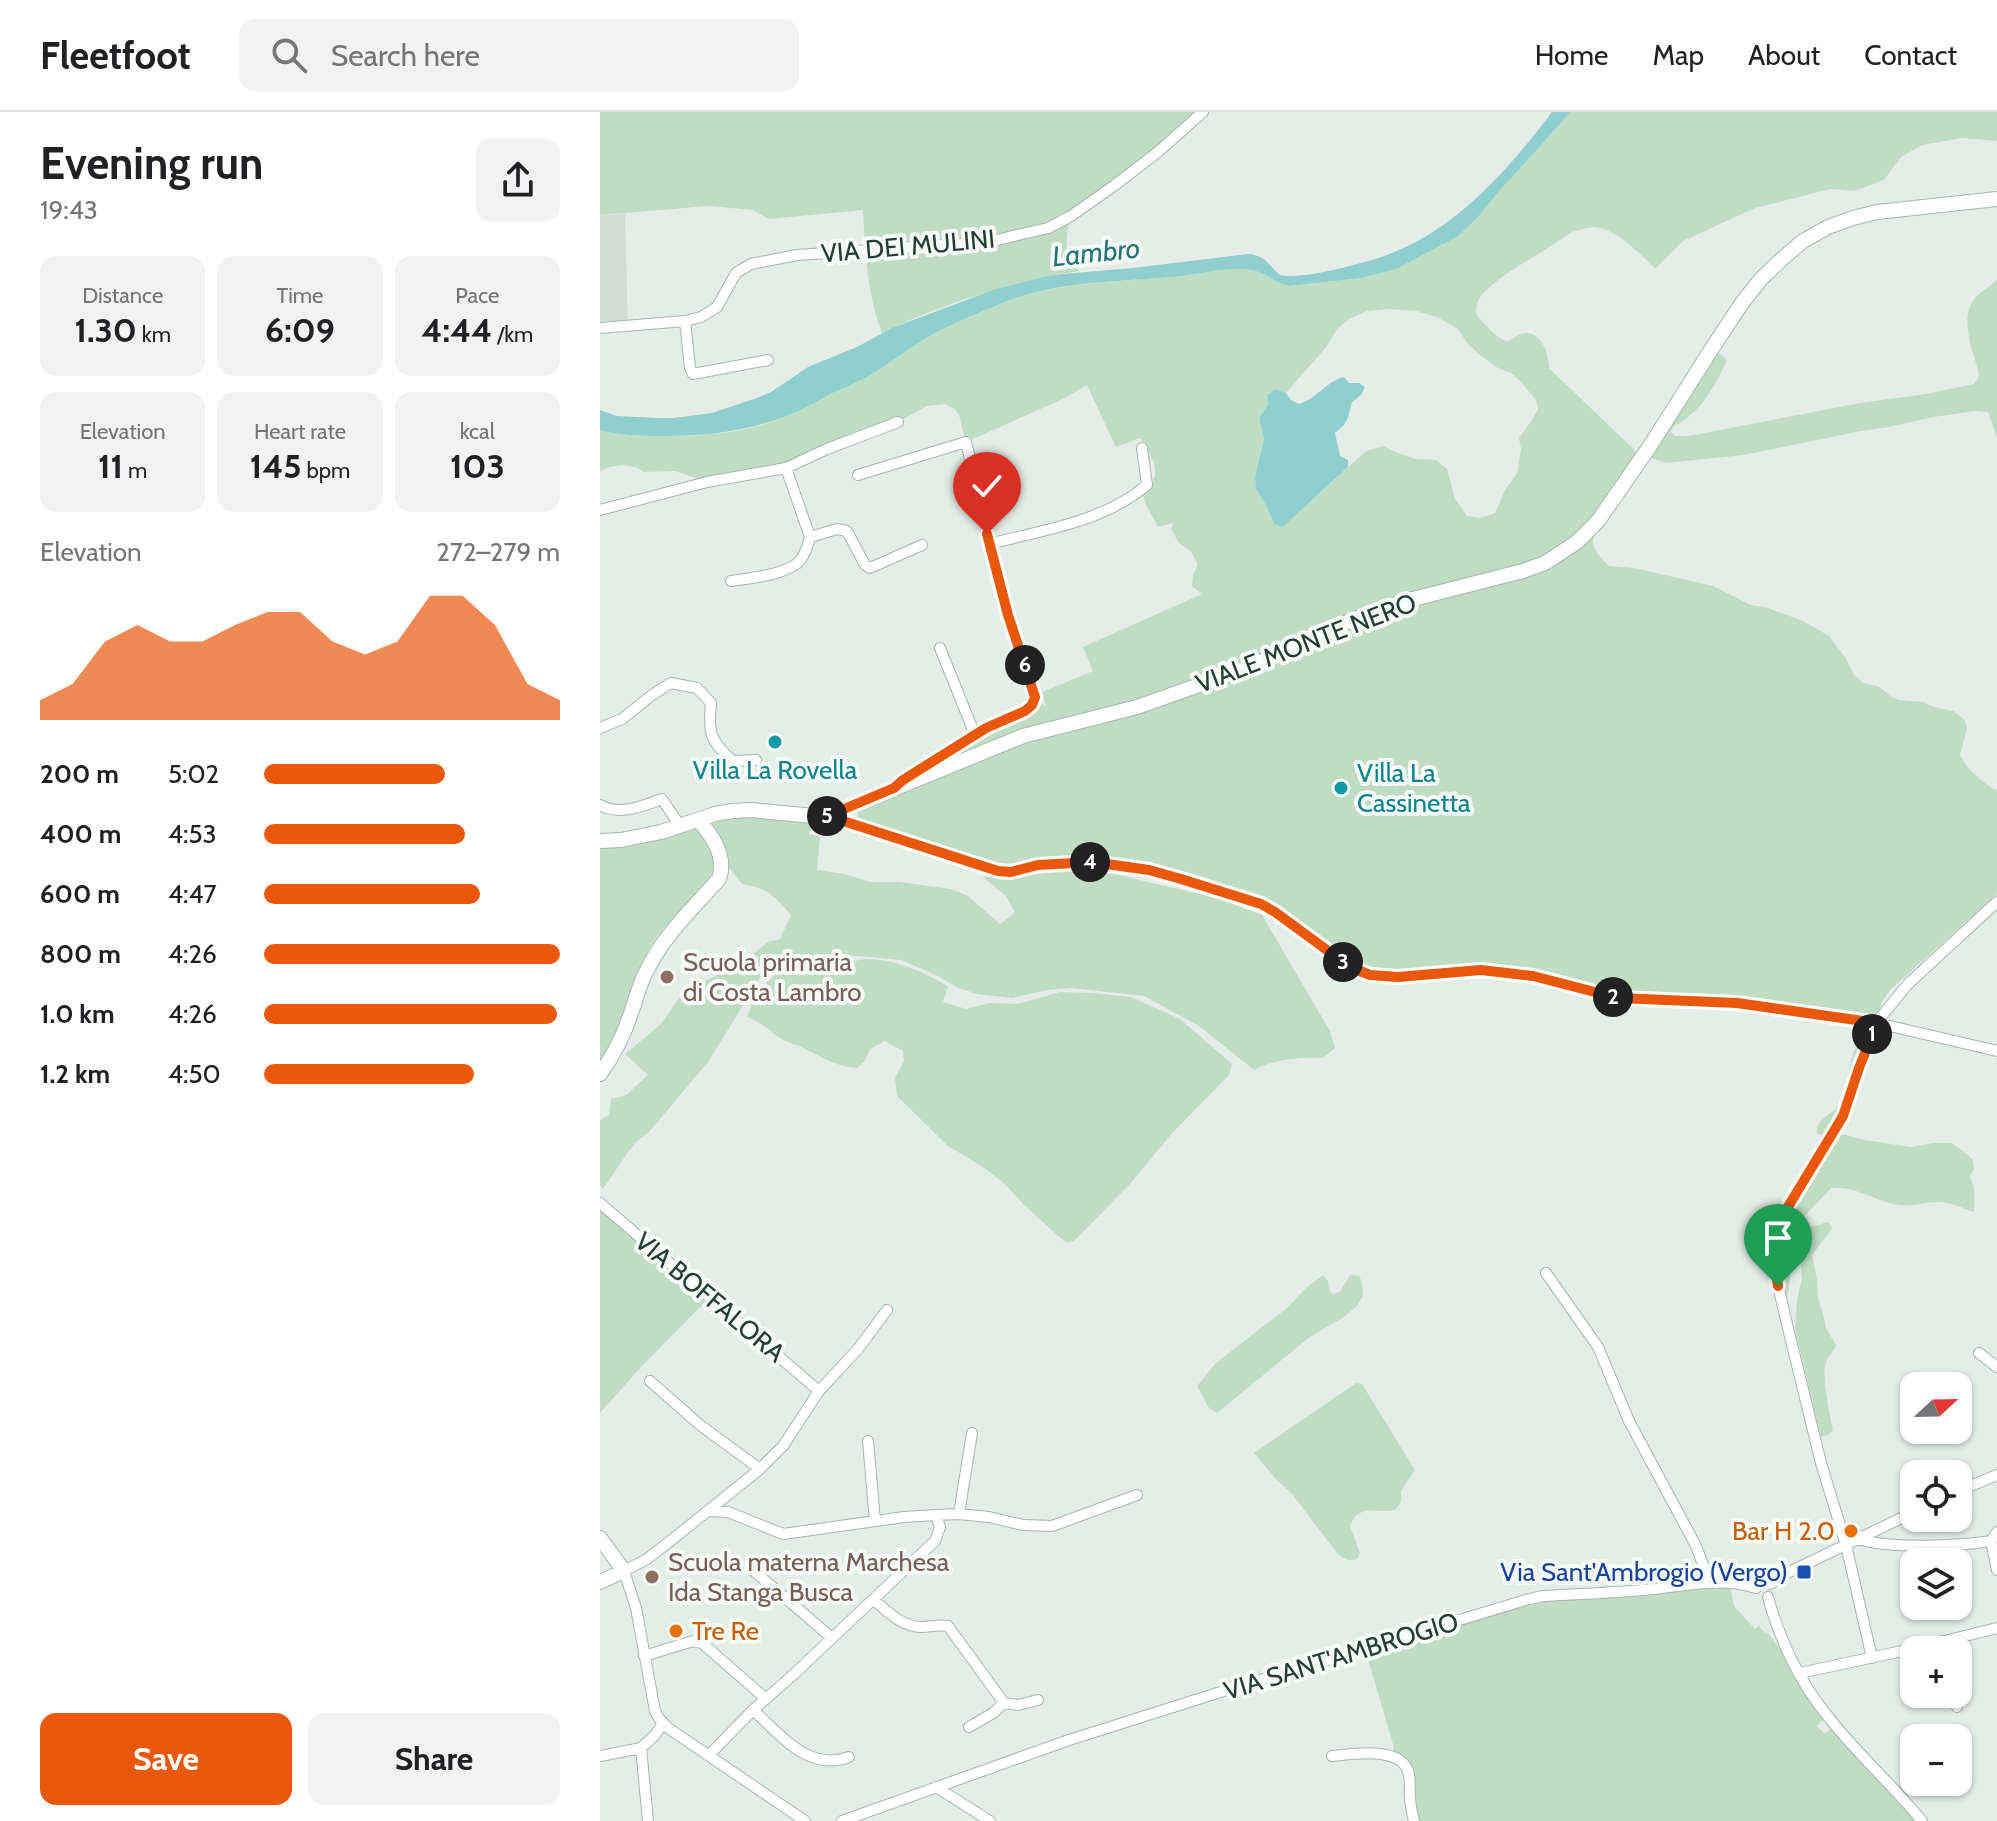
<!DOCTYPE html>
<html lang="en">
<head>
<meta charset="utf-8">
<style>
	:root { --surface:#fff; --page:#f2f2f2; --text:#202124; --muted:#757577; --line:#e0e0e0; --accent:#ea580c }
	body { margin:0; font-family:Cabin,sans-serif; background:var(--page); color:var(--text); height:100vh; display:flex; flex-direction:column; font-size:30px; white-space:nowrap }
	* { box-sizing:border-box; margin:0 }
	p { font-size:26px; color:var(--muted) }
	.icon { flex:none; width:44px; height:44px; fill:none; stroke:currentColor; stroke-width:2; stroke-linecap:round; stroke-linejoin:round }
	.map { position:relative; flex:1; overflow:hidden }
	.panel { display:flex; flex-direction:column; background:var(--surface); width:600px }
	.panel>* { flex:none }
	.needle { width:52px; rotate:68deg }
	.tools { position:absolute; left:1300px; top:1260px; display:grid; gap:16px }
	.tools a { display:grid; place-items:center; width:72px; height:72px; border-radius:16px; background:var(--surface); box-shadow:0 2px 6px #0004; font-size:40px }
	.pin { position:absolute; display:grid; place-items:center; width:68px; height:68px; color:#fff; margin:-82px -34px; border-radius:50% 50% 50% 0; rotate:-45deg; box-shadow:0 0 8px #0007 }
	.pin .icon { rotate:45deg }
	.km { position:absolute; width:40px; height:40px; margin:-20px; border-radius:50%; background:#222; color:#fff; font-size:22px; line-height:40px; text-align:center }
	.round { display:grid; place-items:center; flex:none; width:84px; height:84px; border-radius:16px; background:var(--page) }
	.summary { display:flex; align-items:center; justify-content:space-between; height:136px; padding:0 40px }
	h1 { font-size:44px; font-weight:700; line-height:60px }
	.metrics { display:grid; grid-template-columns:repeat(3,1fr); gap:12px; height:136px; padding:8px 40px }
	.metrics div { display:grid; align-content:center; border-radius:16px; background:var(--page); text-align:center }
	.metrics b { font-size:34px; font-weight:700 }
	.metrics small { font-size:22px; font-weight:400 }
	.metrics p { font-size:22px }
	.chart { height:224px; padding:16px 40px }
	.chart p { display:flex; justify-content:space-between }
	.chart svg { width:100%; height:144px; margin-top:8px; fill:var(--accent); opacity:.7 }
	.primary-button { display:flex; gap:16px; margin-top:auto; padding:16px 40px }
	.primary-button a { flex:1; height:92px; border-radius:16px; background:var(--accent); color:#fff; font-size:32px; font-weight:700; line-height:92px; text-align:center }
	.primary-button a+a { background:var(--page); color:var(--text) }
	ul { padding:0 40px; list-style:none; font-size:26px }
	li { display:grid; grid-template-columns:128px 96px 1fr; align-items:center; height:60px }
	li i { height:20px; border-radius:10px; background:var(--accent) }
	header { display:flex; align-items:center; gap:48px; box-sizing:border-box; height:112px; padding:0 40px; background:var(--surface); border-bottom:2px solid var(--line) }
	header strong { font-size:38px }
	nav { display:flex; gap:44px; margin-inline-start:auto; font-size:28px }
	.search { width:560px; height:72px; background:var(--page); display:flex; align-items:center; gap:20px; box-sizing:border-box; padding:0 28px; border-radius:16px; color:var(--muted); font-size:30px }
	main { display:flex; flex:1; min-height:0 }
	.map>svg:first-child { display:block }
	.built { fill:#d3ddd7 }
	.green { fill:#bfddc3; fill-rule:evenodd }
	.water { fill:#90cecf }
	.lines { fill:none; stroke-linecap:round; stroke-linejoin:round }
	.street-casing { stroke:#a7b5ae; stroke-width:12 }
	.secondary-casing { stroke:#a3b9ae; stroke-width:16 }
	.street { stroke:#fff; stroke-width:10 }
	.secondary { stroke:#fff; stroke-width:14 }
	.route-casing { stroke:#fff; stroke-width:16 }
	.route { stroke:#ea580c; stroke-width:10 }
	.culture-dot { fill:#0f9aa8; stroke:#f5faf7; stroke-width:3 }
	.education-dot { fill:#8d6e63; stroke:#f5faf7; stroke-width:3 }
	.food-dot { fill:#e8710a; stroke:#f5faf7; stroke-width:3 }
	.transit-dot { fill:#1a4fb4; stroke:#f5faf7; stroke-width:3 }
	.labels { text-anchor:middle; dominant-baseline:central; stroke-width:8; stroke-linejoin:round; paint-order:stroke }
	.street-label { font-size:26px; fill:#243e34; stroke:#f5faf7 }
	.culture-label { font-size:26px; fill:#0d838f; stroke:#f5faf7 }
	.education-label { font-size:26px; fill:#785e54; stroke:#f5faf7; text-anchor:start }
	.food-label { font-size:26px; fill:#c56008; stroke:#f5faf7; text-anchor:end }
	.transit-label { font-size:26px; fill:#164399; stroke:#f5faf7; text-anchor:end }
	.water-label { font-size:28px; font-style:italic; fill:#217578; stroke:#f5faf7 }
</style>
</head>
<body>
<header>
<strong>Fleetfoot</strong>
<div class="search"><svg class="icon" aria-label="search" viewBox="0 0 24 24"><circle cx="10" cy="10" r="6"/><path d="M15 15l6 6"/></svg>Search here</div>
<nav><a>Home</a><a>Map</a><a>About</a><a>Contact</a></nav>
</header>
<main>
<section class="panel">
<div class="summary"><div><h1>Evening run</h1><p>19:43</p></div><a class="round"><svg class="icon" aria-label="share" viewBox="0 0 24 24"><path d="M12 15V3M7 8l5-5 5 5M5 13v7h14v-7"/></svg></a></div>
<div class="metrics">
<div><p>Distance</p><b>1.30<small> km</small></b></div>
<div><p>Time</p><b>6:09</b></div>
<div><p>Pace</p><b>4:44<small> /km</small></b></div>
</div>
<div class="metrics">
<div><p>Elevation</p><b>11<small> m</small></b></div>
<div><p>Heart rate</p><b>145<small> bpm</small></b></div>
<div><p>kcal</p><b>103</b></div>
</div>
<div class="chart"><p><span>Elevation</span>272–279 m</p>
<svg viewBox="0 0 160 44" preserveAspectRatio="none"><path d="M0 44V38L10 33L20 20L30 15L40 20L50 20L60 15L70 11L80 11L90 20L100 24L110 20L120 6L130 6L140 15L150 33L160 38V44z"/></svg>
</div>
<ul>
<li><b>200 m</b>5:02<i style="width:61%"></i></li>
<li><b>400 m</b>4:53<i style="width:68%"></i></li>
<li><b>600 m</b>4:47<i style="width:73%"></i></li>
<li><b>800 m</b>4:26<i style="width:100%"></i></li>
<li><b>1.0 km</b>4:26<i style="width:99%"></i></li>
<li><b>1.2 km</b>4:50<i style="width:71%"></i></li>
</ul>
<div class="primary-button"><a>Save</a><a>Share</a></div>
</section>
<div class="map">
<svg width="1397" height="1709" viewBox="0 0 1397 1709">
	<rect width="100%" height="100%" fill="#e5ede8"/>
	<path class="built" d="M 25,102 L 28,213 L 0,216 L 0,103 Z"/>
	<path class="green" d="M 0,0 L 603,0 L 471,104 C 465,128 463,139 479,159 C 414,169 342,192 282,221 C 267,181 265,140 263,98 L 169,107 L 153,98 L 108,94 L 0,103 Z
		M 970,0 L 1397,0 L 1397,29 L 1361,26 L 1322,33 L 1301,45 L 1284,68 L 1254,79 L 1230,77 L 1155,96 L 1083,129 L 1055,157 C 1041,142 1016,117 995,115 C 990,115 977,118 972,120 C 965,124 958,130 951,134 C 932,146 894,167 881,184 C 876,190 876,195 876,202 C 883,210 893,223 904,228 C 911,231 914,224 921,222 C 940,216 949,241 949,256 L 1046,349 L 994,424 C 990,436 1001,446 1009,454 L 1034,456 L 1113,474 L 1151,493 L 1165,495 L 1203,509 L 1229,524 L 1245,545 L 1254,563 L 1263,571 L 1278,574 L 1290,584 L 1299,588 L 1323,590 L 1334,595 L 1353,599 L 1364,607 L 1367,616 L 1360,643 C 1368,659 1382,670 1397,679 L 1397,782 L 1290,878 L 1282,890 L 1277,907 L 1137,887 L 1018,881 L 934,860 L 881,853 L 798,860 L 771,858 L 756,852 L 669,790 L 643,779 L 603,766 L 550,752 L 477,745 L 456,746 L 404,755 L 309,727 L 278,714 L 258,710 L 258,696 L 278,686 L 422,628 L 535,599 L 637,563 L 690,541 L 715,528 L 796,496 L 842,485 L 841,481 L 813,487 L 776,499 L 719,521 L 657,552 L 622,565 L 537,595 L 423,624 L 294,676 L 303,668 L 386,616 L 425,599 L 432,593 L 435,585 L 446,595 L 442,580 L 493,559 L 483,535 L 602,482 L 592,474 L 593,463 L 597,454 L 597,451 L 591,439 L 578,430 L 571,416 L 574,411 L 558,415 L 545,391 L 543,382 C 565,361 553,346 540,326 L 516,335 L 487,273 L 465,286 L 366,330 L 359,303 L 355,297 L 345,292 L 327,294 L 298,310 L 227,337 L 186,356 L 136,366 L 107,370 L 75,359 L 44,360 L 35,355 L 22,353 L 9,355 L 0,359 L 0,318 C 22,324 44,324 66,324 C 100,324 135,322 168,311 C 191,303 212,292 234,281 C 247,274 260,269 272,261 C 293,249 312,234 333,222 C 356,210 381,200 405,190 C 459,170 516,170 573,165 C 596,163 628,154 651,158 C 665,160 675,171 689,174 L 762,166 L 796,157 L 857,125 L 878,105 L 900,78 L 936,39 ZM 788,197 L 816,199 L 837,205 L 858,217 L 867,231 L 880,243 L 896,255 L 911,261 L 921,270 L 936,288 L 938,297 L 932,308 L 919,326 L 921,337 L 917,362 L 906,376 L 895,401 L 880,406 L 867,404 L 855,387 L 847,357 L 836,348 L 816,347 L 798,341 L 783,334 L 766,339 L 688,410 L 682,415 L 674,412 L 666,393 L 656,377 L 655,365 L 664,327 L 659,306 L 668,293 L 667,283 L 675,277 L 686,281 L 727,234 L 737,217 L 749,207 L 767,199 Z
		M 1397,168 L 1397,326 L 1388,300 L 1376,299 L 1333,305 L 1289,315 L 1261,319 L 1144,343 L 1066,351 L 1044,343 L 1117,239 L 1125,246 L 1126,250 C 1112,279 1101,300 1073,315 L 1071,320 L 1075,324 L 1089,324 L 1260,291 L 1326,282 L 1374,272 L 1378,266 L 1379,261 C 1373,239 1358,205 1376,185 C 1382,178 1391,174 1397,168 Z
		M 124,704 L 197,707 L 213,711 L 209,722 L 220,725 L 217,758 L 245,762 L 270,770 L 299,770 L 351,777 L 368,784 L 400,812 L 415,801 L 406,784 L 383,765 L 485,759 L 519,763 L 616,786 L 662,803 L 730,919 L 735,936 L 723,946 C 699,945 675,947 654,958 L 599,914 L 544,884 L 471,876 L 448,878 L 412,886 L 377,882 L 356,875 L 338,864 L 301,848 L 259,844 L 245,845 L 236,848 L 200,843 L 183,850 L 162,863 L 108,950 L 49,1020 L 37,1029 L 28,1040 L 3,1077 L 0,1073 L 0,1008 L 9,1003 L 11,987 L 26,983 L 48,963 L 25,942 L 61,912 L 85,878 L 139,853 L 168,830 L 180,827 L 191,803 C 174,784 168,776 142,772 L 127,753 L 107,709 Z
		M 98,715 C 110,728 114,746 116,763 L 63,817 L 48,839 L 23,914 L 0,959 L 0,737 L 64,725 Z
		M 204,847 C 214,849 225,853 235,853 C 245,853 255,848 266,847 C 295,847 323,860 348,874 L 343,890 L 366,897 L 390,891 L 418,892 L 460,880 L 493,881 L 531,885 L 580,907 L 632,952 L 629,963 L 573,1020 L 529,1073 L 474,1129 L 466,1131 L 423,1092 L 406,1073 L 383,1055 L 348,1034 L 297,984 L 295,966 L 304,949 L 303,939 L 285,929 L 270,937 L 264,950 L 257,956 C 235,955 217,942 197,933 C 193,932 189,931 185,929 C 170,921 165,911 147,905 C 150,899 151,892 154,887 C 166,866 184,856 204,847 Z
		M 1262,924 L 1267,928 L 1231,1021 L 1222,1024 L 1217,1021 C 1217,1004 1232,1005 1239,992 C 1251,970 1247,944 1262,924 Z
		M 1236,1023 L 1246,1023 L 1265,1028 L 1311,1035 L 1333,1031 L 1352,1031 L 1368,1043 L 1373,1048 L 1374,1057 L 1370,1064 L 1374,1075 L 1374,1100 C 1362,1096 1350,1090 1337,1090 C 1325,1090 1311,1095 1299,1093 C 1275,1090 1258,1074 1231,1076 L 1199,1110 L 1192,1119 L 1188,1141 L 1190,1166 L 1187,1186 C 1183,1169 1177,1153 1178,1136 C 1181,1098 1216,1055 1236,1023 Z
		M 0,1096 L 107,1188 L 41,1255 L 0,1301 Z
		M 1228,1110 L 1232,1115 L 1231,1118 L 1212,1143 L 1217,1168 L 1218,1186 L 1223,1202 L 1226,1216 L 1236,1233 C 1234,1240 1228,1243 1226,1250 C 1221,1262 1230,1304 1233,1318 L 1230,1322 L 1221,1325 L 1195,1217 L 1197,1188 L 1202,1166 L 1200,1140 L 1203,1124 L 1210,1115 Z
		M 723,1163 L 728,1169 L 729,1178 L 733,1182 L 740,1180 L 750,1163 L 759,1164 L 762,1170 L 763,1184 L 757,1194 L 744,1205 L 711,1224 L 617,1301 L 609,1296 L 597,1274 L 616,1251 L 687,1196 L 706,1176 Z
		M 756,1271 L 762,1272 L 815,1358 L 801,1379 L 801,1390 L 795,1398 C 776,1402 759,1390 750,1414 L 760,1441 L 757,1447 C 748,1450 743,1446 737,1441 L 692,1382 L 676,1367 L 654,1341 Z
		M 1130,1473 L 1134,1494 L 1155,1517 L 1159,1514 L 1165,1521 L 1167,1520 C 1189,1547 1206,1577 1223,1607 L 1217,1614 L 1225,1622 L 1231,1616 L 1245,1633 L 1264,1649 L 1316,1709 L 814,1709 L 810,1667 L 792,1645 L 794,1636 L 766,1540 L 937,1487 Z"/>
	<path class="water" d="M 952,0 L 970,0 L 936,39 L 900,78 L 878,105 L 857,125 L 796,157 L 762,166 L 689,174 C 675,171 665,160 651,158 C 628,154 596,163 573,165 C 516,170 458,169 405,190 C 381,200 356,210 333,222 C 312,234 293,249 272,262 C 258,270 243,276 229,283 C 218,289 207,295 196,300 C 155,318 111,324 66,324 C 44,324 22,324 0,318 L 0,298 L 17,304 L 57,306 L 74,306 L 112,301 L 154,287 L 171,280 L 208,255 L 257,235 L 292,216 L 393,178 L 443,165 L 463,162 L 533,156 L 648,142 C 667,144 667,152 680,163 C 694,167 730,159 746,155 C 759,151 774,148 787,143 C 856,118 909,57 952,0 Z
		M 744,265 L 749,271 L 759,271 L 765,275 L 761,283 L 752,290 L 748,305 L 744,313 L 735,321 L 740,344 L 748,348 L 748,355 L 688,410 L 682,415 L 674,412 L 666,393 L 656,377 L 655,365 L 664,327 L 659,306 L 668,293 L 667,283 L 675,277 L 686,281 L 691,288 L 699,292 C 717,287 725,270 744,265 Z"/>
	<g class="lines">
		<defs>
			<path id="street" d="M 85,209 L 90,256 L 93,262 L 168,248
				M 0,216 L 85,209 L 101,205 L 117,195 L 136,161 L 151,152 L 197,143 L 388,130 L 448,116 L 471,104 L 515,73 L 558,40 L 603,0
				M 258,363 L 366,330 L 408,503 L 435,585 L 432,593 L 425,599 L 386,616 L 302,669
				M 0,398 L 107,370 L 186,356 L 227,337 L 298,310
				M 210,425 L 237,417 L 247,419 L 265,453 L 270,456 L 322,433
				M 389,432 C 444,418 503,410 547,373 L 542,336
				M 131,469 C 151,466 177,464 195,453 C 203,448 208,435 210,425 L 186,356
				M 340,536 L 375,623
				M 0,616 L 22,607 L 52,583 L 71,571 L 97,576 L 111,591 C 108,620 110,630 133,649 L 156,648
				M 0,693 C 19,704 43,694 62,687 L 80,714
				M 227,705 L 237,707 L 398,759 L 411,760 L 438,753 L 492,750 L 549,758 L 581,767 L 661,792 L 750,855 L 770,863 L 798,865 L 881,858 L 933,864 L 1018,886 L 1137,891 L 1277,911 L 1397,939
				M 0,1091 L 219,1279
				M 946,1161 L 998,1235 L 1029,1309 L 1096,1434 L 1110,1471
				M 1379,1241 L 1397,1255
				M 50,1269 L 100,1313 L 160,1357
				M 268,1329 L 275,1409
				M 1358,1379 L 1397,1363
				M 109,1399 L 128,1400 L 183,1422 L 304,1405 L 336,1403 L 359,1402 L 389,1405 L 423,1413 L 452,1414 L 537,1383
				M 359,1402 L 372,1321
				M 1259,1427 C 1288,1437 1360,1434 1391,1429 L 1397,1420
				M 1391,1429 L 1397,1458
				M 155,1460 L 232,1526
				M 1170,1472 L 1183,1463 L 1314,1400
				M 1168,1485 C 1179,1526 1199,1569 1226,1602 C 1255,1640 1292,1672 1322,1709
				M 274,1488 C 287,1499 302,1515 321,1515 C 331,1515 338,1512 348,1514 L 404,1591 L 418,1593 L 438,1588
				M 44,1544 L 93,1529 L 102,1531 L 166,1587
				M 1272,1546 L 1246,1433 L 1221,1351 L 1186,1208 L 1174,1156 L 1173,1136 L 1183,1103 L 1243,1004 L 1259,956 L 1280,906 L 1308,872 L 1397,790
				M 1200,1561 L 1316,1536 L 1397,1516
				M 1353,1582 L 1357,1595
				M 153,1598 C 181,1623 208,1660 249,1645
				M 369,1615 L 393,1601 L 404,1591
				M 109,1643 L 153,1598 L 193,1563 L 335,1429 L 340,1415 L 336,1403
				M 0,1644 L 41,1636
				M 732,1644 C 753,1642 799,1634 808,1659 C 811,1667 809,1676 810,1684 C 810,1692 812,1701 814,1709
				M 336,1675 L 390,1709
				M 48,1709 L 41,1636 L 55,1623 L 63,1611
				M 205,1709 L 68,1616 L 58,1605 L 55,1599 L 36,1496 L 24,1459 L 47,1447 L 69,1430 L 160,1357 L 183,1334 L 219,1279 L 258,1237 L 287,1198
				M 242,1709 L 469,1628 L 630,1577 L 929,1487 L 943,1484 C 977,1482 1010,1481 1044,1478 C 1081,1475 1120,1464 1156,1476"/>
			<path id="secondary" d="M 0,729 L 21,728 L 61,720 L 115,702 L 133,699 L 150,698 L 225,705 L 423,624 L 537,595 L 622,565 L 657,552 L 719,521 L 776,499 L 813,487 L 923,459 L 945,451 L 977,430 L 998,409 L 1050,334 L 1111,238 L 1142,191 L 1161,167 L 1183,146 L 1203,129 L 1228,115 L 1253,106 L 1277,100 L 1397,87
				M 0,962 C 13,944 24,923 31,901 C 36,888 39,873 46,860 C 64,823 92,797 119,767 C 127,745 113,724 98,708
				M 0,1426 L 24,1459 L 0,1470"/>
		</defs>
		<use href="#street" class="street-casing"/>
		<use href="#secondary" class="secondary-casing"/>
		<use href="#street" class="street"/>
		<use href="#secondary" class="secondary"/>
	</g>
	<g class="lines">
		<defs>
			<path id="route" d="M 387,422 L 408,503 L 435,585 L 432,593 L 425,599 L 386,616 L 303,668 L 294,676 L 225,705 L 237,707 L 398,759 L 411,760 L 438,753 L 492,750 L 549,758 L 581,767 L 661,792 L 675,800 L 750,855 L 770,863 L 798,865 L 881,858 L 933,864 L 1018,886 L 1137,891 L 1277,911 L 1259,956 L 1243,1004 L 1183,1103 L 1176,1121 L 1173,1142 L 1178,1174"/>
		</defs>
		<use href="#route" class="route-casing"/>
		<use href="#route" class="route"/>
	</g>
	<g class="culture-dot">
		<circle cx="175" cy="630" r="8"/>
		<circle cx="741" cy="676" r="8"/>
	</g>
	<g class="education-dot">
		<circle cx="67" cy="865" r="8"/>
		<circle cx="52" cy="1465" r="8"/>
	</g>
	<g class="food-dot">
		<circle cx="1251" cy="1419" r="8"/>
		<circle cx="76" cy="1519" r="8"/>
	</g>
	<rect class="transit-dot" x="1196" y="1452" width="16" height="16" rx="4"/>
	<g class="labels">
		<g class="street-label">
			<text transform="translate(308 134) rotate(-5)">VIA DEI MULINI</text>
			<text transform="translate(706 531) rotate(-21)">VIALE MONTE NERO</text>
			<text transform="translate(110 1185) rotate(40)">VIA BOFFALORA</text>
			<text transform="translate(741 1544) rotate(-17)">VIA SANT'AMBROGIO</text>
		</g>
		<g class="culture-label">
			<text x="175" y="658">Villa La Rovella</text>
			<text x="757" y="661" text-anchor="start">Villa La<tspan x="757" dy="30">Cassinetta</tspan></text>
		</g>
		<g class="education-label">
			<text x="83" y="850">Scuola primaria<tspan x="83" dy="30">di Costa Lambro</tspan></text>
			<text x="68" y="1450">Scuola materna Marchesa<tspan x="68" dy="30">Ida Stanga Busca</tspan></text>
		</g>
		<g class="food-label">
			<text x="1235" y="1419">Bar H 2.0</text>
			<text x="92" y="1519" text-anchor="start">Tre Re</text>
		</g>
		<g class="transit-label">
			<text x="1188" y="1460">Via Sant'Ambrogio (Vergo)</text>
		</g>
		<g class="water-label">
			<text transform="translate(496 140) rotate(-6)">Lambro</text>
		</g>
	</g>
</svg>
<div class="tools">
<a><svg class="needle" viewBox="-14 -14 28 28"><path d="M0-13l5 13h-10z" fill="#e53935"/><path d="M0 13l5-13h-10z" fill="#757577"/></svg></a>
<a><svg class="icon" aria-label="locate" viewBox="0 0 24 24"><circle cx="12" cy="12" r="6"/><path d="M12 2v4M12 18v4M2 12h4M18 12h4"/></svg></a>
<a><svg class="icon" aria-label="layers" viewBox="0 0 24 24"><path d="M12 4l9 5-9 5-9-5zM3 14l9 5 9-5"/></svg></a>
<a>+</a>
<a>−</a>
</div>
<div class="pin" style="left:1178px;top:1174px;background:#1e9e55"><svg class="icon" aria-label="arrive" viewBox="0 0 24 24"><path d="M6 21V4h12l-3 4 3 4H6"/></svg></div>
<div class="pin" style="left:387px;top:422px;background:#d93025"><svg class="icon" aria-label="check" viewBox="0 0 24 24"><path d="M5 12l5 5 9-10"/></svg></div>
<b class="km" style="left:1272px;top:922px">1</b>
<b class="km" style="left:1013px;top:885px">2</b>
<b class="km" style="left:743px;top:850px">3</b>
<b class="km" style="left:490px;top:750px">4</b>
<b class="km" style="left:227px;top:704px">5</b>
<b class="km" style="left:425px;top:553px">6</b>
</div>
</main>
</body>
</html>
